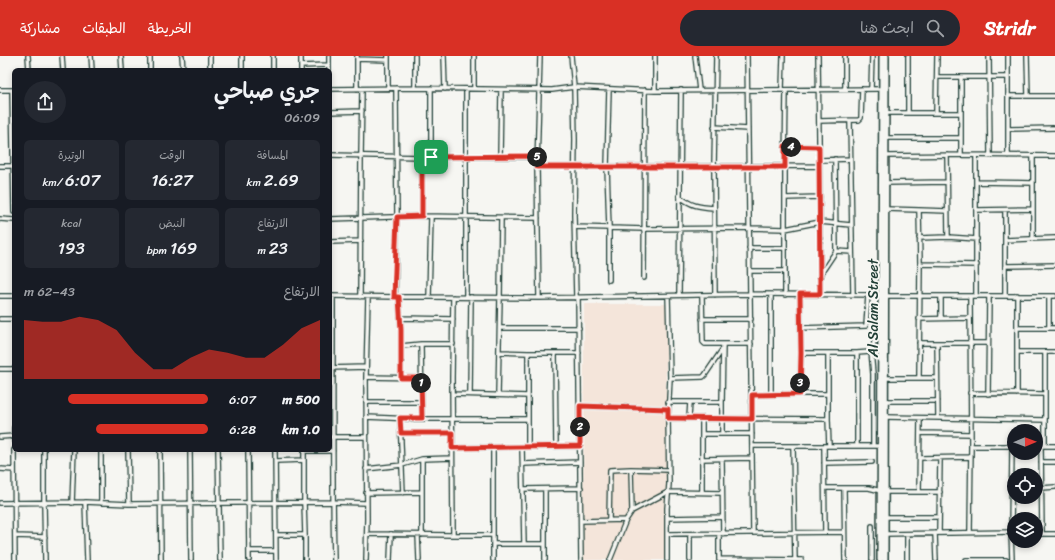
<!DOCTYPE html>
<html lang="ar">
<head>
<meta charset="utf-8">
<style>
	:root { --surface:#171b24; --page:#242831; --text:#f1f3f6; --muted:#9ea1a6; --accent:#d93025 }
	body { margin:0; font-family:Sriracha,"Playpen Sans Arabic",sans-serif; background:var(--page); color:var(--text); direction:rtl; height:100vh; display:flex; flex-direction:column; font-size:15px; white-space:nowrap }
	* { box-sizing:border-box; margin:0 }
	p { font-size:13px; color:var(--muted) }
	.icon { flex:none; width:22px; height:22px; fill:none; stroke:currentColor; stroke-width:2; stroke-linecap:round; stroke-linejoin:round }
	.map { position:relative; flex:1; overflow:hidden; direction:ltr }
	.details { position:absolute; left:12px; top:12px; width:320px; height:384px; display:flex; flex-direction:column; background:var(--surface); border-radius:6px; box-shadow:0 2px 6px #0003; direction:rtl }
	.details>* { flex:none }
	.needle { width:26px; rotate:89deg }
	.controls { position:absolute; left:1007px; top:368px; display:grid; gap:8px }
	.controls a { display:grid; place-items:center; width:36px; height:36px; border-radius:50%; background:var(--surface); box-shadow:0 2px 6px #0003; font-size:20px }
	.pin { position:absolute; display:grid; place-items:center; width:34px; height:34px; color:#fff; margin:-17px; border-radius:8px; box-shadow:0 2px 6px #0006 }
	.km { position:absolute; width:20px; height:20px; margin:-10px; border-radius:50%; background:#222; color:#fff; font-size:11px; line-height:20px; text-align:center }
	.round { display:grid; place-items:center; flex:none; width:42px; height:42px; border-radius:21px; background:var(--page) }
	.overview { display:flex; align-items:center; justify-content:space-between; height:68px; padding:0 12px }
	h1 { font-size:22px; font-weight:600; line-height:30px }
	.stats { display:grid; grid-template-columns:repeat(3,1fr); gap:6px; height:68px; padding:4px 12px }
	.stats div { display:grid; align-content:center; border-radius:6px; background:var(--page); text-align:center }
	.stats b { font-size:17px; font-weight:600 }
	.stats small { font-size:11px; font-weight:400 }
	.stats p { font-size:11px }
	.chart { height:112px; padding:8px 12px }
	.chart p { display:flex; justify-content:space-between }
	.chart svg { width:100%; height:72px; margin-top:4px; fill:var(--accent); opacity:.7 }
	ul { padding:0 12px; list-style:none; font-size:13px }
	li { display:grid; grid-template-columns:64px 48px 1fr; align-items:center; height:30px }
	li i { height:10px; border-radius:5px; background:var(--accent) }
	header { display:flex; align-items:center; gap:24px; box-sizing:border-box; height:56px; padding:0 20px; background:var(--accent); color:#fff }
	header strong { font-size:19px }
	nav { display:flex; gap:22px; margin-inline-start:auto; font-size:14px }
	.search { width:280px; height:36px; background:var(--page); display:flex; align-items:center; gap:10px; box-sizing:border-box; padding:0 14px; border-radius:22px; color:var(--muted); font-size:15px }
	.map>svg:first-child { display:block }
	.built { fill:#f4e5da }
	.lines { fill:none; stroke-linecap:round; stroke-linejoin:round }
	.street-casing { stroke:#1f3d34; stroke-width:6 }
	.secondary-casing { stroke:#1f3d34; stroke-width:8 }
	.street { stroke:#f6f6f2; stroke-width:3.5 }
	.secondary { stroke:#f6f6f2; stroke-width:5 }
	.route-casing { stroke:#fff; stroke-width:8 }
	.route { stroke:#d93025; stroke-width:5 }
	.labels { text-anchor:middle; dominant-baseline:central; stroke-width:4; stroke-linejoin:round; paint-order:stroke }
	.street-label { font-size:14px; fill:#1f3d34; stroke:#f6f6f2 }
</style>
</head>
<body>
<header>
<strong>Stridr</strong>
<div class="search"><svg class="icon" aria-label="search" viewBox="0 0 24 24"><circle cx="10" cy="10" r="6"/><path d="M15 15l6 6"/></svg>ابحث هنا</div>
<nav><a>الخريطة</a><a>الطبقات</a><a>مشاركة</a></nav>
</header>
<div class="map">
<svg width="1055" height="504" viewBox="0 0 1055 504">
	<rect width="100%" height="100%" fill="#f6f6f2"/>
	<filter id="ink" filterUnits="userSpaceOnUse"><feTurbulence type="fractalNoise" baseFrequency=".025" numOctaves="2"/><feDisplacementMap in="SourceGraphic" scale="8" xChannelSelector="R" yChannelSelector="G"/><feConvolveMatrix kernelMatrix="1 2 1 2 8 2 1 2 1" color-interpolation-filters="sRGB"/></filter>
	<g filter="url(#ink)">
		<path class="built" d="M 584,248 L 666,248 L 666,504 L 583,504 Z"/>
		<g class="lines">
			<defs>
				<path id="street" d="M 28,0 L 29,14
					M 62,0 L 63,14
					M 91,0 L 92,14
					M 121,0 L 122,14
					M 150,0 L 150,14
					M 182,0 L 183,14
					M 210,0 L 210,14
					M 273,0 L 273,14
					M 301,0 L 301,14
					M 329,0 L 329,14
					M 357,0 L 357,33
					M 388,0 L 388,32
					M 415,0 L 415,32
					M 444,0 L 445,33
					M 474,0 L 474,33
					M 571,0 L 574,31 L 575,84 L 574,159 L 576,241
					M 655,0 L 655,35
					M 695,0 L 699,34
					M 747,0 L 753,477
					M 818,0 L 820,166 L 820,238
					M 845,0 L 845,33
					M 989,0 L 990,100
					M 1027,0 L 1028,40
					M 357,3 L 388,4
					M 301,10 L 329,9
					M 242,14 L 242,0
					M 937,21 L 1008,21
					M 961,21 L 961,99
					M 431,32 L 431,101
					M 330,33 L 415,32 L 552,34 L 574,31 L 655,35 L 882,33
					M 466,33 L 466,241
					M 782,33 L 783,0
					M 871,33 L 872,0
					M 0,34 L 13,34
					M 12,34 L 14,156
					M 1008,40 L 1055,40
					M 330,56 L 362,55
					M 908,56 L 908,0
					M 936,56 L 937,0
					M 886,57 L 961,57
					M 819,65 L 859,64 L 861,62 L 862,33
					M 850,65 L 853,238
					M 714,71 L 748,73
					M 1008,73 L 1055,72
					M 886,82 L 961,82
					M 785,90 L 819,91
					M 330,99 L 422,101 L 537,101
					M 947,99 L 948,181 L 977,183
					M 886,100 L 961,99 L 1055,100
					M 976,100 L 976,239
					M 1008,100 L 1008,0
					M 500,101 L 501,34
					M 819,104 L 850,103
					M 0,110 L 14,110
					M 537,111 L 819,110
					M 976,126 L 1033,127
					M 886,127 L 947,126
					M 679,140 C 691,150 699,151 714,152
					M 785,142 L 820,141
					M 886,153 L 919,154
					M 976,154 L 1032,153
					M 422,160 L 422,101
					M 0,163 L 14,164
					M 330,163 L 422,160 L 538,162
					M 575,171 L 644,173 L 750,172 L 785,173 L 820,166 L 851,169
					M 919,182 L 948,181
					M 1033,183 L 1033,100
					M 1005,184 L 1055,182
					M 330,186 L 361,185
					M 749,192 L 785,192
					M 836,195 L 852,196
					M 920,208 L 977,209
					M 1005,210 L 1055,209
					M 750,215 L 785,215
					M 820,219 L 836,195 L 835,103
					M 644,222 L 645,34
					M 609,224 L 609,172 L 607,111 L 609,33
					M 800,238 L 801,297 L 800,338 L 828,338
					M 679,239 L 681,34
					M 715,239 L 714,110 L 716,0
					M 771,239 L 771,338
					M 785,239 L 785,111 L 786,34
					M 1017,239 L 1017,338
					M 0,240 L 14,240
					M 330,240 L 399,241 L 429,241 L 539,242 L 750,238 L 881,239
					M 333,240 C 333,328 332,416 334,504
					M 702,240 L 703,286 L 705,288 L 723,288
					M 885,240 L 1055,240
					M 970,240 L 971,390 L 970,476
					M 1005,240 L 1005,154
					M 1049,240 L 1049,272
					M 360,241 L 361,100 L 362,33
					M 395,241 L 397,161 L 396,32
					M 399,241 L 401,274 L 401,322
					M 429,241 L 431,161
					M 578,241 L 581,504
					M 539,242 L 537,111 L 540,0
					M 400,262 L 453,263
					M 941,262 L 941,240
					M 0,263 L 14,263
					M 702,263 L 751,263
					M 919,263 L 969,262
					M 500,272 L 579,272
					M 801,272 L 866,270 L 868,239
					M 1017,272 L 1055,272
					M 919,287 L 988,287
					M 937,287 L 938,362
					M 421,288 L 422,362
					M 401,290 L 421,288 L 453,288
					M 871,295 L 873,318 L 873,390
					M 499,296 L 528,297
					M 1017,296 L 1055,296
					M 1045,296 L 1045,389
					M 555,297 L 556,391
					M 801,297 L 857,297 L 870,296 L 872,294 L 875,282 L 881,281
					M 828,297 L 828,363
					M 857,297 L 857,390
					M 330,312 L 366,311
					M 0,313 L 14,313
					M 366,321 L 421,322
					M 919,321 L 920,208 L 919,154 L 947,155
					M 670,322 L 703,321 L 705,319 L 722,294
					M 885,322 L 937,322
					M 970,337 L 1045,338
					M 452,338 L 528,340
					M 470,338 L 471,241
					M 988,338 L 989,240
					M 498,339 L 500,241 L 501,162
					M 752,339 L 800,338
					M 885,345 L 938,345
					M 366,346 L 421,346
					M 668,346 L 690,346
					M 722,346 L 723,288 L 751,288
					M 580,350 L 668,353
					M 366,361 L 413,363 L 528,363
					M 885,361 L 1045,364
					M 400,362 L 403,437
					M 668,362 L 828,363 L 829,390
					M 689,362 L 690,346 L 722,346 L 722,378
					M 702,362 L 702,436
					M 14,372 L 14,384
					M 401,377 L 452,377
					M 920,377 L 970,378
					M 702,378 L 752,378
					M 0,381 L 14,380
					M 330,381 L 366,381
					M 752,390 L 881,390
					M 793,390 L 795,504
					M 824,390 L 825,476
					M 971,390 L 1014,390
					M 1036,390 L 1055,390
					M 1041,390 L 1042,478
					M 522,391 L 524,488
					M 528,391 L 528,297 L 579,297
					M 452,392 L 580,390
					M 493,392 L 493,504
					M 14,394 L 15,504
					M 44,394 L 44,447 L 45,504
					M 128,394 L 129,448
					M 160,394 L 161,504
					M 190,394 L 191,504
					M 218,394 L 220,504
					M 248,394 L 249,504
					M 275,394 L 276,504
					M 304,394 L 304,446 L 305,479 L 305,504
					M 304,395 L 333,395
					M 920,402 L 971,401
					M 422,403 L 422,479
					M 702,403 L 752,402
					M 722,403 L 723,478
					M 276,405 L 304,404
					M 1041,406 L 1055,406
					M 824,407 L 872,406
					M 523,408 L 580,406
					M 0,413 L 14,414
					M 366,413 L 402,409 L 422,403 L 452,402
					M 631,413 L 632,455
					M 825,432 L 869,432 L 881,435
					M 844,432 L 845,504
					M 1042,432 L 1055,431
					M 523,433 L 581,432
					M 545,433 L 545,504
					M 885,436 L 940,436
					M 919,436 L 920,362
					M 366,437 L 422,436
					M 85,446 L 87,504
					M 0,447 L 85,446 L 129,448 L 332,446 L 366,447
					M 72,447 L 74,394
					M 101,447 L 101,394
					M 885,461 L 939,461
					M 667,462 L 722,461
					M 609,464 L 610,414 L 631,413 L 668,414
					M 581,465 L 626,464
					M 872,470 L 872,504
					M 935,477 L 936,504
					M 939,477 L 940,402
					M 367,478 L 453,479 L 452,322 L 453,241
					M 667,478 L 844,476
					M 690,478 L 690,504
					M 719,478 L 719,504
					M 885,478 L 1014,476
					M 907,478 L 907,504
					M 1036,478 L 1055,478
					M 276,479 L 305,479
					M 418,479 L 419,504
					M 453,479 L 493,479
					M 15,480 L 45,481
					M 494,488 L 545,488
					M 249,495 L 276,495
					M 719,503 L 802,504
					M 366,504 L 367,463 L 366,321 L 368,241
					M 390,504 L 391,478
					M 610,504 L 626,464 L 632,455 L 668,436 L 722,437
					M 667,504 L 667,452 L 669,428 L 668,362 L 670,322 L 668,240
					M 966,504 L 1006,504
					M 1012,504 L 1011,476 L 1012,390"/>
				<path id="secondary" d="M 880,504 L 882,0
					M 885,504 L 886,0"/>
			</defs>
			<use href="#street" class="street-casing"/>
			<use href="#secondary" class="secondary-casing"/>
			<use href="#street" class="street"/>
			<use href="#secondary" class="secondary"/>
		</g>
	</g>
	<g class="lines" filter="url(#ink)">
		<defs>
			<path id="route" d="M 785,90 L 819,91 L 820,238 L 800,238 L 801,297 L 800,338 L 752,339 L 752,363 L 668,362 L 668,353 L 580,350 L 580,390 L 452,392 L 452,377 L 401,377 L 400,362 L 422,362 L 421,322 L 401,322 L 401,274 L 399,241 L 394,241 L 397,161 L 422,160 L 422,101 L 537,100 L 537,111 L 785,111 Z"/>
		</defs>
		<use href="#route" class="route-casing"/>
		<use href="#route" class="route"/>
	</g>
	<g class="labels">
		<g class="street-label">
			<text transform="translate(873 252) rotate(-90)">Al Salam Street</text>
		</g>
	</g>
</svg>
<div class="controls">
<a><svg class="needle" viewBox="-14 -14 28 28"><path d="M0-13l5 13h-10z" fill="#e53935"/><path d="M0 13l5-13h-10z" fill="#9ea1a6"/></svg></a>
<a><svg class="icon" aria-label="locate" viewBox="0 0 24 24"><circle cx="12" cy="12" r="6"/><path d="M12 2v4M12 18v4M2 12h4M18 12h4"/></svg></a>
<a><svg class="icon" aria-label="layers" viewBox="0 0 24 24"><path d="M12 4l9 5-9 5-9-5zM3 14l9 5 9-5"/></svg></a>
</div>
<div class="pin" style="left:431px;top:101px;background:#1e9e55"><svg class="icon" aria-label="arrive" viewBox="0 0 24 24"><path d="M6 21V4h12l-3 4 3 4H6"/></svg></div>
<b class="km" style="left:421px;top:327px">1</b>
<b class="km" style="left:580px;top:371px">2</b>
<b class="km" style="left:800px;top:327px">3</b>
<b class="km" style="left:791px;top:91px">4</b>
<b class="km" style="left:537px;top:101px">5</b>
<section class="details">
<div class="overview"><div><h1>جري صباحي</h1><p>06:09</p></div><a class="round"><svg class="icon" aria-label="share" viewBox="0 0 24 24"><path d="M12 15V3M7 8l5-5 5 5M5 13v7h14v-7"/></svg></a></div>
<div class="stats">
<div><p>المسافة</p><b>2.69<small> km</small></b></div>
<div><p>الوقت</p><b>16:27</b></div>
<div><p>الوتيرة</p><b>6:07<small> /km</small></b></div>
</div>
<div class="stats">
<div><p>الارتفاع</p><b>23<small> m</small></b></div>
<div><p>النبض</p><b>169<small> bpm</small></b></div>
<div><p>kcal</p><b>193</b></div>
</div>
<div class="chart"><p><span>الارتفاع</span>43–62 m</p>
<svg viewBox="0 0 160 44" preserveAspectRatio="none"><path d="M0 44V8L10 9L20 9L30 6L40 8L50 14L60 28L70 38L80 38L90 31L100 26L110 28L120 31L130 31L140 23L150 13L160 8V44z"/></svg>
</div>
<ul>
<li><b>500 m</b>6:07<i style="width:76%"></i></li>
<li><b>1.0 km</b>6:28<i style="width:61%"></i></li>
</ul>
</section>
</div>
</body>
</html>
